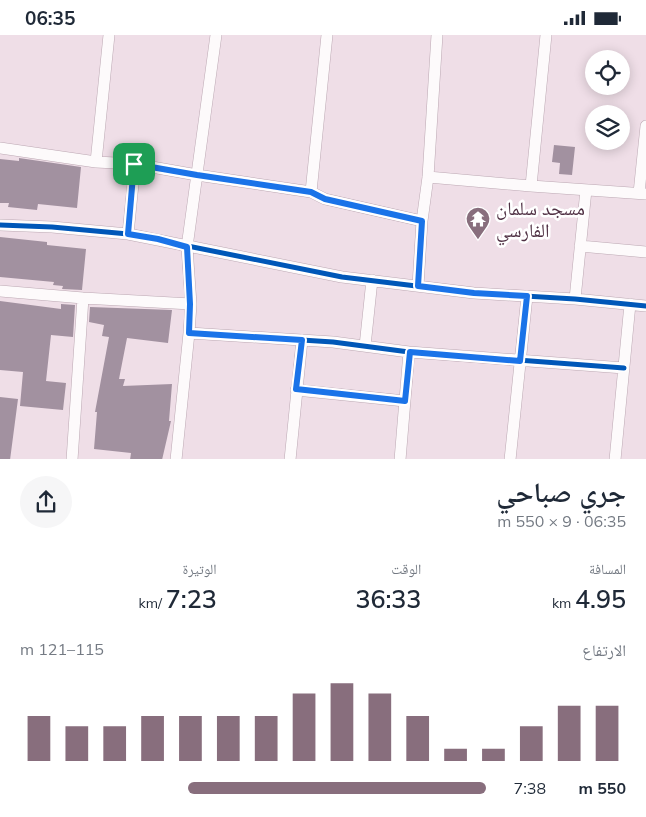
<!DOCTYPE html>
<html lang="ar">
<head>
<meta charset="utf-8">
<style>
	:root { --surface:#fff; --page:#f6f6f7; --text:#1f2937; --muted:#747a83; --accent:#886e7d }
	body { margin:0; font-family:Mulish,"Noto Naskh Arabic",sans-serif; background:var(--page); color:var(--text); direction:rtl; height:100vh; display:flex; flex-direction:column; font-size:19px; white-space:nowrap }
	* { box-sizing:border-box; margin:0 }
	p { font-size:16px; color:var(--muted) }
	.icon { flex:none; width:28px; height:28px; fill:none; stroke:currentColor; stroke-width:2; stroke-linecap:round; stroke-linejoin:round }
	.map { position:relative; height:424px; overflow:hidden; direction:ltr }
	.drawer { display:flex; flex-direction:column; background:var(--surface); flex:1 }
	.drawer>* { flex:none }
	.controls { position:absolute; left:585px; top:15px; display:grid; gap:10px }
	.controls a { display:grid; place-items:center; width:45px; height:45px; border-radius:50%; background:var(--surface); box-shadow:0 2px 12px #0003; font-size:25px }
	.pin { position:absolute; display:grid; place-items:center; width:42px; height:42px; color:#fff; margin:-21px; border-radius:10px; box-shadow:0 2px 8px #0006 }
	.round { display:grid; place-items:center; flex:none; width:52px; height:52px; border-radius:26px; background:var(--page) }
	.summary { display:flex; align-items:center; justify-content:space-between; height:85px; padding:0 20px }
	h1 { font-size:28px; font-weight:600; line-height:38px }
	.metrics { display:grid; grid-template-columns:repeat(3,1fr); gap:8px; height:85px; padding:5px 20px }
	.metrics div { display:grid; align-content:center }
	.metrics b { font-size:25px; font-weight:600 }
	.metrics small { font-size:14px; font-weight:400 }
	.metrics p { font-size:14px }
	.chart { height:140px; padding:10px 20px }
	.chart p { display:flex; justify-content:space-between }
	.chart svg { width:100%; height:90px; margin-top:5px; stroke:var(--accent); stroke-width:6 }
	ul { padding:0 20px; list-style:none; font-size:16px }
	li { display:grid; grid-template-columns:80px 60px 1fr; align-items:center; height:38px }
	li i { height:12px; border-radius:6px; background:var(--accent) }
	.status { display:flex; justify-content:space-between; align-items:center; height:35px; padding:0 25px; background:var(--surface); direction:ltr }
	.status svg { height:14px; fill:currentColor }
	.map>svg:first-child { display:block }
	.building { fill:#a291a0 }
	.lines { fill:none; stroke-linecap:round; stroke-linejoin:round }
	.street-casing { stroke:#bca8b3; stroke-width:12 }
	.street { stroke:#fdfafb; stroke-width:11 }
	.cycleway-casing { stroke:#fff; stroke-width:8 }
	.cycleway { stroke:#0057b8; stroke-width:5 }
	.route-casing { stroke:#fff; stroke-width:10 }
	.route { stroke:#1a73e8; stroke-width:6 }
	.labels { text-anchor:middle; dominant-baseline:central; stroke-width:5; stroke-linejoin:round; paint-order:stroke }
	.poi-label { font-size:19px; fill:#503144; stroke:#fff; text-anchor:start }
</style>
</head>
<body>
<div class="status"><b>06:35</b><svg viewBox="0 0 49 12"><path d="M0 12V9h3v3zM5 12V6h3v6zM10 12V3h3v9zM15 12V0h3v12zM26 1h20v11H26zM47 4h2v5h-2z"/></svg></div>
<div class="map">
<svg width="646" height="425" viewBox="0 0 646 425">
	<rect width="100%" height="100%" fill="#efdee7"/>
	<path class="building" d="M 554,110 L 575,112 L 572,140 L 559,139 L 560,128 L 552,127 Z
		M 19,123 L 81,132 L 77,173 L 38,169 L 37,175 L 8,172 L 9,168 L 0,168 L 0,124 L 19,126 Z
		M 0,202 L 47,207 L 47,210 L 86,214 L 82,255 L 62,254 L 63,251 L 53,250 L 54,247 L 0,242 Z
		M 0,266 L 61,274 L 61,269 L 75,270 L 73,302 L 51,300 L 46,346 L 66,348 L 63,375 L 20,371 L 23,337 L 0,335 Z
		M 90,272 L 172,275 L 168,308 L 127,303 L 119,344 L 125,344 L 123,351 L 172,349 L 169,386 L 171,386 L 162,425 L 130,425 L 131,418 L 94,414 L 97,377 L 95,377 L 109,302 L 102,301 L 104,290 L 89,287 Z
		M 0,362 L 18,364 L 10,425 L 0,425 Z"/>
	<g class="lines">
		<defs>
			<path id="street" d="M 0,113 L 96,127 L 135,129 L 197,140 L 311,157 L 325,164 L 422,186
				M 96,127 L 109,0
				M 428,142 L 531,151 L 646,159
				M 531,151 L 546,0
				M 311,157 L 327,0
				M 639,158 L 646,91
				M 0,190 L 52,192 L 128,199 L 342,242 L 474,258 L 575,264 L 646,271
				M 128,199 L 135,129
				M 580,211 L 646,217
				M 418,251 L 422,186 L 428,142 L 437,0
				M 0,256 L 83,263 L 191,269
				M 575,264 L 586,155
				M 189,298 L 333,307 L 409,317 L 624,333
				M 365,311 L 372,245
				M 296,355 L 405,366
				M 72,425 L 83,263
				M 176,425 L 189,298 L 191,269 L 187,212 L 216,0
				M 290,425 L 302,305
				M 400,425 L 409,317
				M 510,425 L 527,261
				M 615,425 L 630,269"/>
		</defs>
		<use href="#street" class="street-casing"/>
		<use href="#street" class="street"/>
		<defs>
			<path id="cycleway" d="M 0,190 L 52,192 L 128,199 L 342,242 L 474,258 L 575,264 L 646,271
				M 189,298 L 333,307 L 409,317 L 624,333"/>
		</defs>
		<use href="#cycleway" class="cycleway-casing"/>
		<use href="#cycleway" class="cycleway"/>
	</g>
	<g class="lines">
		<defs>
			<path id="route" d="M 134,129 L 197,140 L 311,157 L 325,164 L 422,186 L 418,251 L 474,258 L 527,261 L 520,326 L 410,317 L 405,366 L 296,354 L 302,305 L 189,298 L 190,269 L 187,212 L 158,204 L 128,199 Z"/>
		</defs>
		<use href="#route" class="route-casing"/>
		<use href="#route" class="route"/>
	</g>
	<defs>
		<symbol id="temple-pin" viewBox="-11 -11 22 30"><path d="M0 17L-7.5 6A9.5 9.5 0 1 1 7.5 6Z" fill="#886e7d" stroke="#fff"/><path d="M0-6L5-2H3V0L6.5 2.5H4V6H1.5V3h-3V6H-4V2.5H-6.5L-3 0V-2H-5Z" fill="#fff"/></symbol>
	</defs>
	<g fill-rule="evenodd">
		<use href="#temple-pin" x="464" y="170" width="28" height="38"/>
	</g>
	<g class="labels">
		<g class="poi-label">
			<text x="496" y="173">مسجد سلمان<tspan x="496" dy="22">الفارسي</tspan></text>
		</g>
	</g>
</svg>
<div class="controls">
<a><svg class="icon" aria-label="locate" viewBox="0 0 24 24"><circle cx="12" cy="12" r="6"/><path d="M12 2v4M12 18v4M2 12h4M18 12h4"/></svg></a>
<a><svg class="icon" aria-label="layers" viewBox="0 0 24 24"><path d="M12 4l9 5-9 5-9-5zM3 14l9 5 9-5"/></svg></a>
</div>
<div class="pin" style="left:134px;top:129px;background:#1e9e55"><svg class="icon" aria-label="arrive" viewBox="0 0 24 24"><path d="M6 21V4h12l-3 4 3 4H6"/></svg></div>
</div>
<section class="drawer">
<div class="summary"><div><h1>جري صباحي</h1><p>06:35 · 9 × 550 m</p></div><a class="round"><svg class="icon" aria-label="share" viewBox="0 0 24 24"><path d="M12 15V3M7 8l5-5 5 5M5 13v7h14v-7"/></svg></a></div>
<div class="metrics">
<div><p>المسافة</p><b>4.95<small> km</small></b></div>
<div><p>الوقت</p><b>36:33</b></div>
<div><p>الوتيرة</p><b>7:23<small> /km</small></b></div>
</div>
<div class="chart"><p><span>الارتفاع</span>115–121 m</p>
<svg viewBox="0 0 160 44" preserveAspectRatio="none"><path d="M5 44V22M15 44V27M25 44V27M35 44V22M45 44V22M55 44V22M65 44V22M75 44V11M85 44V6M95 44V11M105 44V22M115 44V38M125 44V38M135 44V27M145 44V17M155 44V17"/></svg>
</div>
<ul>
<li><b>550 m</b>7:38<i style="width:64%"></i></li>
</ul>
</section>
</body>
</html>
